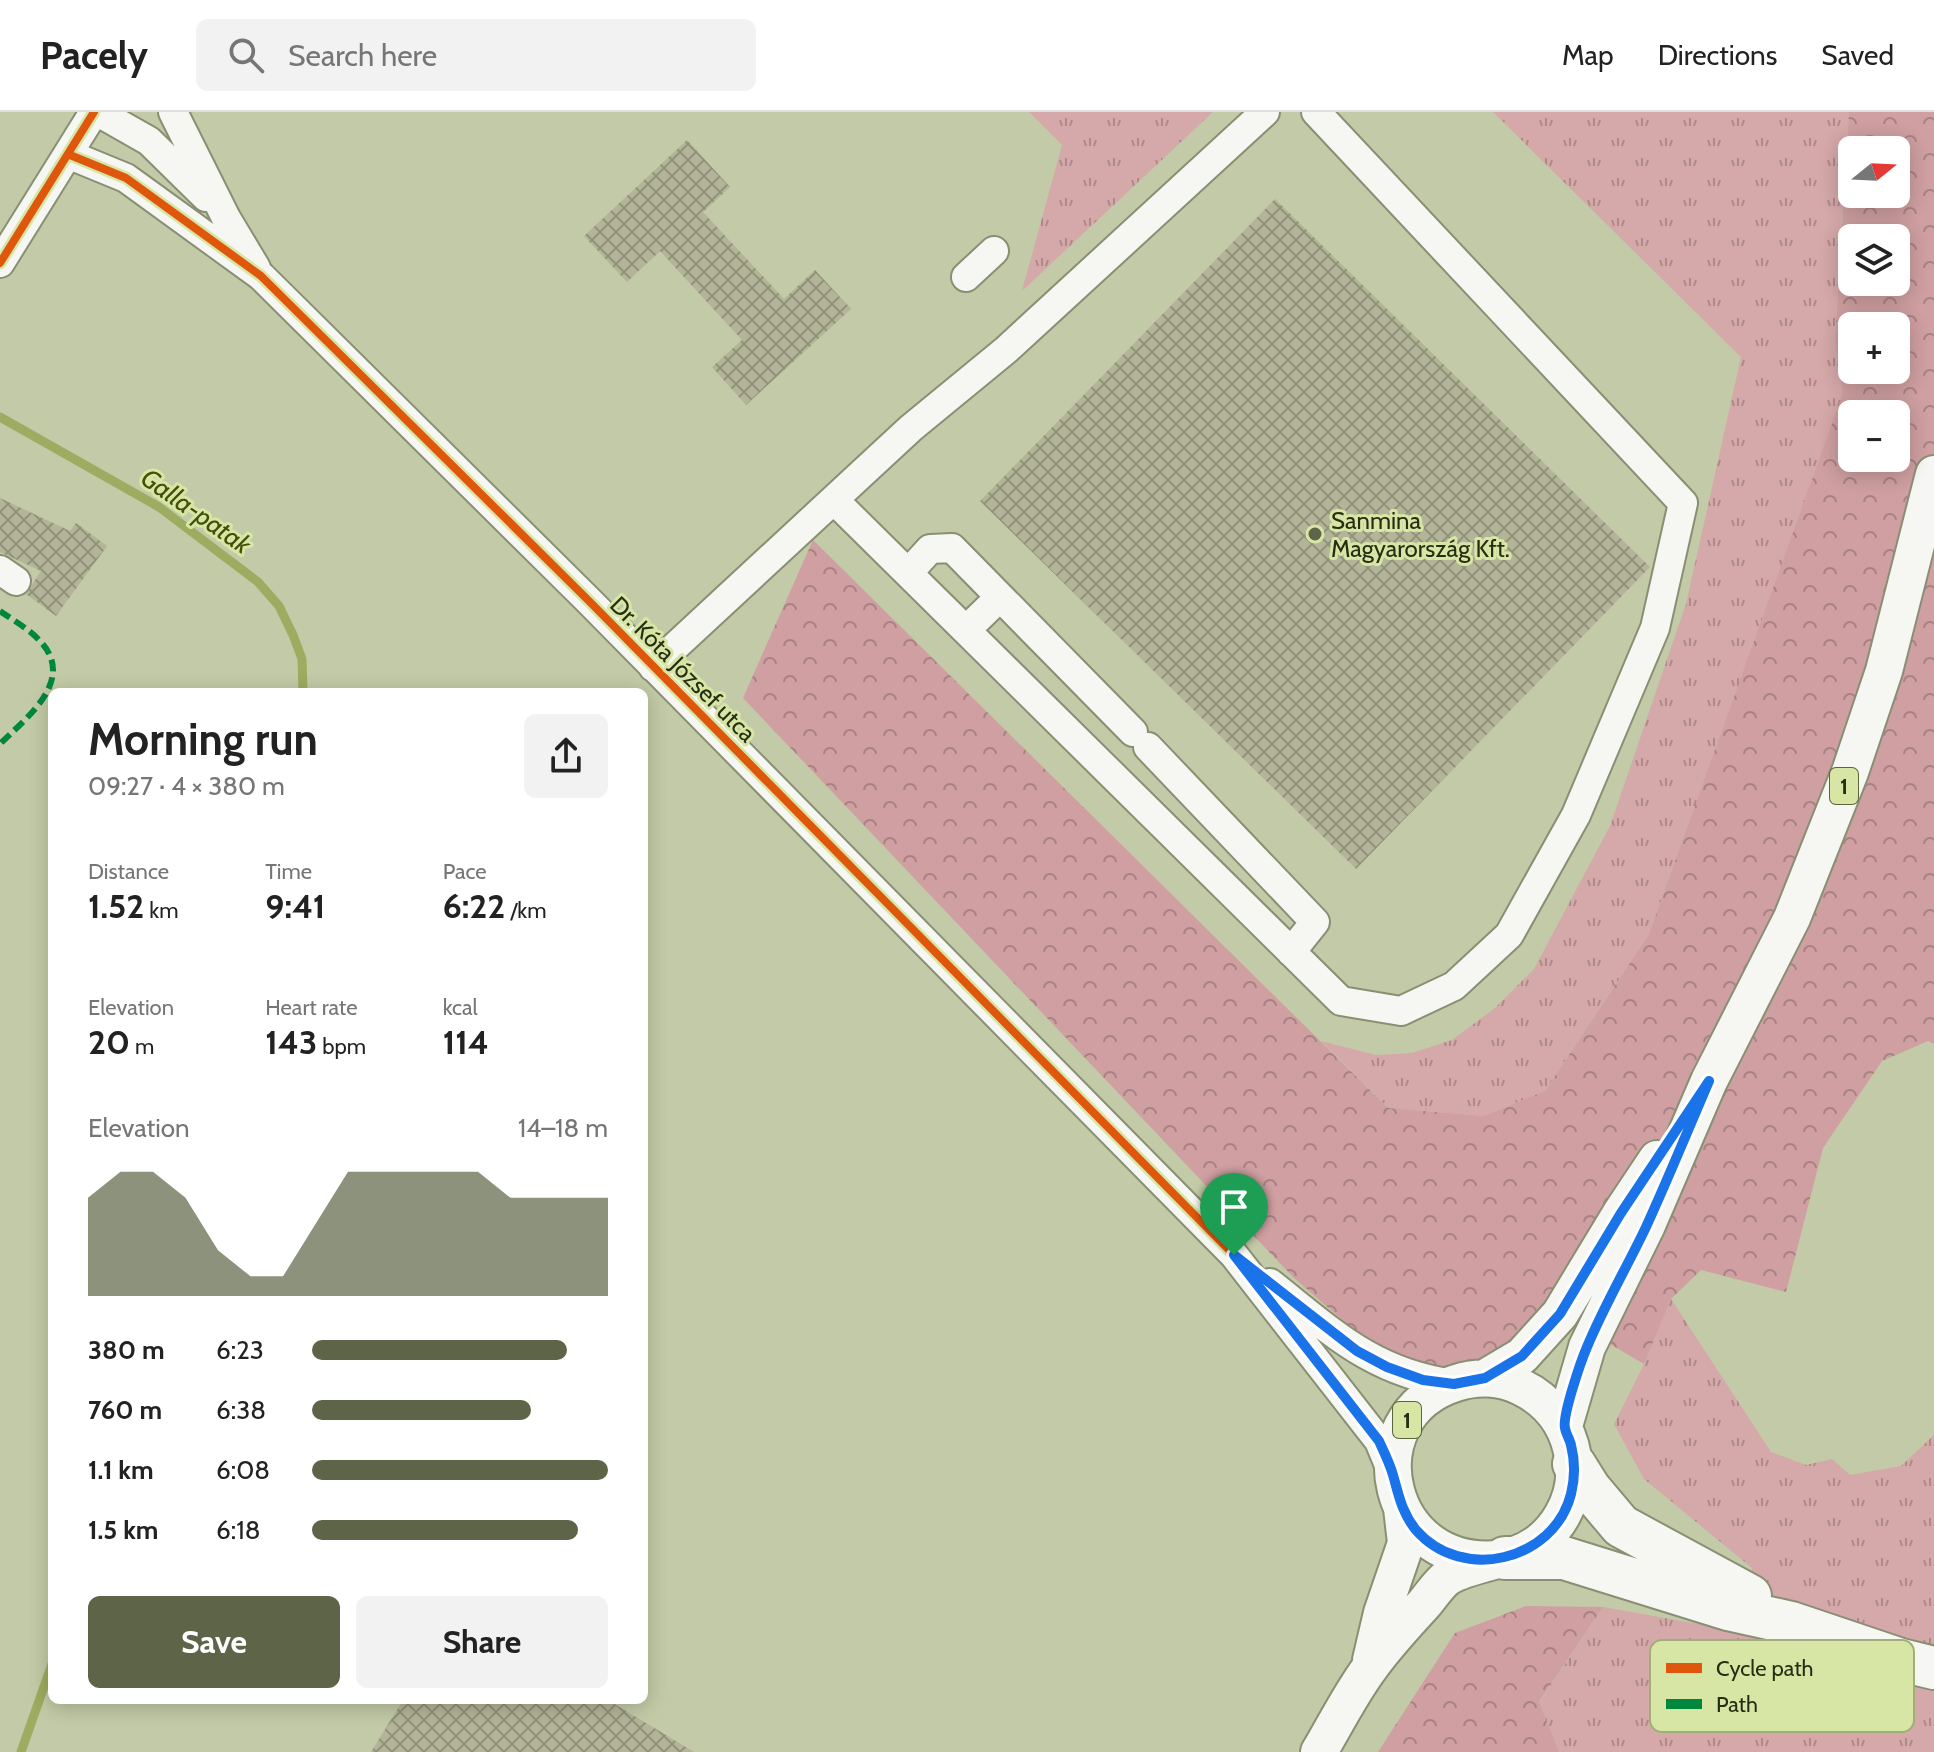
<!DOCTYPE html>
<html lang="en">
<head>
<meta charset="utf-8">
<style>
	:root { --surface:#fff; --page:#f2f2f2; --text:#222; --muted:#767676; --line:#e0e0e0; --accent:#5d6447 }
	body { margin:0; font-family:Cabin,sans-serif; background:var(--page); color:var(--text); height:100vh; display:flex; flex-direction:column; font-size:30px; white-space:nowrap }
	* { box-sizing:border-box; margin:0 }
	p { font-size:26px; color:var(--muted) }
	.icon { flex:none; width:44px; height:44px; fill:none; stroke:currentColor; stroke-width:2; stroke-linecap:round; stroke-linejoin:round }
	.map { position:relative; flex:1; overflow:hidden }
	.drawer { position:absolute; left:48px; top:576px; width:600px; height:1016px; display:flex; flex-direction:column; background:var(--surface); border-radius:12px; box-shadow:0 4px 20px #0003 }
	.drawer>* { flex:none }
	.needle { width:52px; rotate:72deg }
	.fabs { position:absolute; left:1838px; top:24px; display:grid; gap:16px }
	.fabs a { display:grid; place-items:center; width:72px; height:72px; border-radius:12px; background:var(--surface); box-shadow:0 4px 20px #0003; font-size:40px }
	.pin { position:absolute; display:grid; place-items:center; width:68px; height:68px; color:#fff; margin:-82px -34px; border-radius:50% 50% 50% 0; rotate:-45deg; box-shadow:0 0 8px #0007 }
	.pin .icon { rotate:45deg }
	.round { display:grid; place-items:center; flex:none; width:84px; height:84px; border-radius:12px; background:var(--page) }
	.summary { display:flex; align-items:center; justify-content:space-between; height:136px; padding:0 40px }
	h1 { font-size:44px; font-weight:800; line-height:60px }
	.metrics { display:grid; grid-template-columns:repeat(3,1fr); gap:12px; height:136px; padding:8px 40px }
	.metrics div { display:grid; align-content:center }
	.metrics b { font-size:34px; font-weight:800 }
	.metrics small { font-size:22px; font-weight:400 }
	.metrics p { font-size:22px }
	.chart { height:224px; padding:16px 40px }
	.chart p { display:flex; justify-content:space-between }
	.chart svg { width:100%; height:144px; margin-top:8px; fill:var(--accent); opacity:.7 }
	.cta { display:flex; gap:16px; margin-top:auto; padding:16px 40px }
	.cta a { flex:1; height:92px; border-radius:12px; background:var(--accent); color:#fff; font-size:32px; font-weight:800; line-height:92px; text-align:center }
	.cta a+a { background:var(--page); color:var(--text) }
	ul { padding:0 40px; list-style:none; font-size:26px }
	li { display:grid; grid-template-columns:128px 96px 1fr; align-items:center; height:60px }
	li i { height:20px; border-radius:10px; background:var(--accent) }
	header { display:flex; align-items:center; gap:48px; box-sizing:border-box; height:112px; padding:0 40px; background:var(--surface); border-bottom:2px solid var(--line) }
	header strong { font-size:38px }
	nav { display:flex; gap:44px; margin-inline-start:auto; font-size:28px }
	.search { width:560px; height:72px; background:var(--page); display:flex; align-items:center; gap:20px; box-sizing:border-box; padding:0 28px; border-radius:12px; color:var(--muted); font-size:30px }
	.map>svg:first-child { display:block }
	.grass { fill:url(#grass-tufts) }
	.forest { fill:url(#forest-crowns); fill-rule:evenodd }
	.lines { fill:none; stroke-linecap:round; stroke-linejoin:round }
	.stream { stroke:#9dac60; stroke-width:9 }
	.building { fill:url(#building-cross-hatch) }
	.minor-casing { stroke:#898f73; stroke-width:32 }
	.major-casing { stroke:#898f73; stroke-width:40 }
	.highway-casing { stroke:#898f73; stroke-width:46 }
	.minor { stroke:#f6f7f2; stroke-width:28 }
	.major { stroke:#f6f7f2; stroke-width:36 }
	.highway { stroke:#f6f7f2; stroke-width:42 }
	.quiet { stroke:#00873e; stroke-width:6; stroke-dasharray:12 6; stroke-linecap:butt }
	.cycleway-casing { stroke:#d7e6a5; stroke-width:13 }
	.cycleway { stroke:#de570c; stroke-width:8 }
	.route-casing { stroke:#fff; stroke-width:16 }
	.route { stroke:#1a73e8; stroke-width:10 }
	.poi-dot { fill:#5d6447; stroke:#d7e6a5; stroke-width:3 }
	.labels { text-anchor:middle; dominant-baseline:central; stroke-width:6; stroke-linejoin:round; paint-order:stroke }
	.shield { fill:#d7e6a5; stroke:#5c643f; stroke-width:2 }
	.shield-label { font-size:22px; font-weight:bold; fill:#272d13 }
	.poi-label { font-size:24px; fill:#272d13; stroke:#d7e6a5; text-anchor:start }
	.street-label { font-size:24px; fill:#272d13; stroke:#d7e6a5 }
	.water-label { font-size:26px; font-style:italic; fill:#434e06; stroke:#d7e6a5 }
	.key { fill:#d7e6a5; stroke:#a2ae79; stroke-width:2 }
	.key-label { font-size:22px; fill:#272d13 }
</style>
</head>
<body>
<header>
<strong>Pacely</strong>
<div class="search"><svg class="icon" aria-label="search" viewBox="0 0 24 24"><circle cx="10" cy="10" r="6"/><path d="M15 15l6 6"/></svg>Search here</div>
<nav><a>Map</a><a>Directions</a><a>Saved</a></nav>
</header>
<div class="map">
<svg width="1934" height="1640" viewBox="0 0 1934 1640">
	<defs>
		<pattern id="grass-tufts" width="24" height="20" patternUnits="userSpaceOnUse" patternTransform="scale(2)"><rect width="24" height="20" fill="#d5a8a9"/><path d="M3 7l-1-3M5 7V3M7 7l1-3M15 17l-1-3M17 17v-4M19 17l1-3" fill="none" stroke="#ad8988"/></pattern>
		<pattern id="forest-crowns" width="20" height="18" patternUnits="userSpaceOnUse" patternTransform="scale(2)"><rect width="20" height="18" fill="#cf9fa1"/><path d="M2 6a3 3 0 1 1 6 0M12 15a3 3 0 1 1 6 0" fill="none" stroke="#a88282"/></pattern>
		<pattern id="building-cross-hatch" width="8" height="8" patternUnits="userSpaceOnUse" patternTransform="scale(2)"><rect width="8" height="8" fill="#b3b498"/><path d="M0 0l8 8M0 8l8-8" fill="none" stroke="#92937b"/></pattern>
	</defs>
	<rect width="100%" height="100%" fill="#c2caa7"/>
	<path class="grass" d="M 1029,0 L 1213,0 L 1022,179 L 1062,33 Z
		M 1493,0 L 1849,0 L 1835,226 L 1844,281 L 1649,822 L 1545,979 L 1484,1004 L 1388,996 L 1321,929 L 1376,943 L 1412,941 L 1452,928 L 1495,896 L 1534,857 L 1610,714 L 1686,492 L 1741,245 Z
		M 1671,1187 L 1771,1340 L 1806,1353 L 1832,1347 L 1850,1363 L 1901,1354 L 1934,1323 L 1934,1640 L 1559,1640 L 1539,1591 L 1603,1495 L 1738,1519 L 1752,1456 L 1644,1367 L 1614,1312 L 1644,1252 Z"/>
	<path class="forest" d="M 1849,0 L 1934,0 L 1934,932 L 1928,929 L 1882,949 L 1823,1036 L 1786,1180 L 1701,1158 L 1671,1187 L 1644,1252 L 1562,1204 L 1527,1241 L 1451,1263 L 1371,1233 L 1293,1165 L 743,586 L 813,428 L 1388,996 L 1484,1004 L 1545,979 L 1649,822 L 1843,281 L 1835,226 ZM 1852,38 L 1896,38 L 1896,82 L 1852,82 ZM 1852,126 L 1896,126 L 1896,170 L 1852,170 ZM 1852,214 L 1896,214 L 1896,258 L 1852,258 ZM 1852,302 L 1896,302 L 1896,346 L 1852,346 Z
		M 1526,1494 L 1603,1495 L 1539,1590 L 1559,1640 L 1378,1640 L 1455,1521 Z"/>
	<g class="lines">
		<path class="stream" d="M 0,305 L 159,395 L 258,470 L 279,494 L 293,523 L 302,547 L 303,580
			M 21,1640 L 52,1552"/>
	</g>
	<path class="building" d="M 687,28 L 730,75 L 703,100 L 784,187 L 815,158 L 851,197 L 746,293 L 712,255 L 742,228 L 660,139 L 627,170 L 584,124 Z
		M 1275,87 L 1650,455 L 1356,757 L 980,389 Z
		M 0,386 L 70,419 L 76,411 L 107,434 L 56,504 L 26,482 L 41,459 L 0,440 Z
		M 403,1588 L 608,1588 L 694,1640 L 371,1640 Z"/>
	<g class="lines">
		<defs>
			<path id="minor" d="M 98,0 L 149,29 L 206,85
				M 173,0 L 226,106 L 256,156
				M 70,43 L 126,66 L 261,164 L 590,490 L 1234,1143 L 1379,1329 L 1393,1363
				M 0,151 L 94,0
				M 966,165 L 994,139
				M 834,388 L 1341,889 L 1401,899 L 1454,874 L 1509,823 L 1576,703 L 1655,516 L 1683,391 L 1316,0
				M 0,458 L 16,469
				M 908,461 L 930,437 L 952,436 L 1133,620
				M 966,518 L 1000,485
				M 653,555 L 911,316 L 1006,238 L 1265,0
				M 1148,635 L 1315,810 L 1291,840
				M 1270,1171 C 1331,1219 1372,1261 1454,1272"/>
			<path id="major" d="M 1485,1266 L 1522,1244 L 1560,1202 L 1621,1101 L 1657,1047
				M 1564,1314 L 1587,1235 L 1647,1113 L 1709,969 L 1792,806 L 1850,660 L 1884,559 L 1934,362
				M 1371,1548 L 1382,1501 L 1406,1431 L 1402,1396
				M 1319,1640 C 1335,1613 1350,1583 1369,1557 C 1385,1534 1405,1513 1424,1492 C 1431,1484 1439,1471 1448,1465 C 1463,1455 1499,1449 1517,1442 C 1556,1428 1580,1385 1573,1345 C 1568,1314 1550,1289 1521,1275 C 1501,1265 1477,1264 1456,1271 C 1350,1304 1385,1464 1505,1446"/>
			<path id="highway" d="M 1574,1352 L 1589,1376 L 1621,1414 L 1750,1484
				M 1505,1446 L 1564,1446 L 1728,1497 L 1791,1511 L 1901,1548 L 1934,1556"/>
		</defs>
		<use href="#minor" class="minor-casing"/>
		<use href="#major" class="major-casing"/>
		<use href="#highway" class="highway-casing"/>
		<use href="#minor" class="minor"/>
		<use href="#major" class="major"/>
		<use href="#highway" class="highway"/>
		<path class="quiet" d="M 0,499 C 13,508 29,517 40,529 C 77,568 26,606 0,632"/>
		<defs>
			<path id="cycleway" d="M 70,43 L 126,66 L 261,164 L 590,490 L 1234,1143 L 1379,1329 L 1393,1363
				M 0,151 L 94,0"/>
		</defs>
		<use href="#cycleway" class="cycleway-casing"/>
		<use href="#cycleway" class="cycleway"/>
	</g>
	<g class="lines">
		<defs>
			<path id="route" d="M 1709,969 C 1688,1018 1668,1067 1646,1115 C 1627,1155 1604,1194 1587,1235 C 1581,1249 1562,1304 1565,1316 C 1566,1322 1570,1328 1571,1333 C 1575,1349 1575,1366 1571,1382 C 1554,1449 1462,1471 1416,1418 C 1402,1401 1399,1384 1393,1363 C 1390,1352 1384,1340 1379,1329 L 1234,1143 L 1357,1239 L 1387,1255 L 1423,1268 L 1454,1272 L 1485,1266 L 1522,1244 L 1560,1202 L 1621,1101 Z"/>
		</defs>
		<use href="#route" class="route-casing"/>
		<use href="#route" class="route"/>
	</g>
	<circle class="poi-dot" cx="1315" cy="422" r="8"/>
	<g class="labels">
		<g class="shield">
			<rect x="1830" y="656" width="28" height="36" rx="6"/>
			<rect x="1393" y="1290" width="28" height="36" rx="6"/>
		</g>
		<g class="shield-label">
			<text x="1844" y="674">1</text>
			<text x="1407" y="1308">1</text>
		</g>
		<g class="poi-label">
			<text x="1331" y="408">Sanmina<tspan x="1331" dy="28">Magyarország Kft.</tspan></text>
		</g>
		<g class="street-label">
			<text transform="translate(683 557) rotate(45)">Dr. Kóta József utca</text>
		</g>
		<g class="water-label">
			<text transform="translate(196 399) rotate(35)">Galla-patak</text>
		</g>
	</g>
	<rect x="1650" y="1528" width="264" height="92" rx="12" class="key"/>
	<rect x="1666" y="1551" width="36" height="10" fill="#de570c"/>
	<rect x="1666" y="1587" width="36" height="10" fill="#00873e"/>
	<g class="key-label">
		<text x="1716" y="1564">Cycle path</text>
		<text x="1716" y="1600">Path</text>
	</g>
</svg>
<div class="fabs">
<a><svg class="needle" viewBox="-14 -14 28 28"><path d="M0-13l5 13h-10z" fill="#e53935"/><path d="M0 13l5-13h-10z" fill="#767676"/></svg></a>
<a><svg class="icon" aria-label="layers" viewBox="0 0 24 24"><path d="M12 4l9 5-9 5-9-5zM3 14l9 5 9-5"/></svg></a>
<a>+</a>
<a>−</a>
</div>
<div class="pin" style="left:1234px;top:1143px;background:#1e9e55"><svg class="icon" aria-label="arrive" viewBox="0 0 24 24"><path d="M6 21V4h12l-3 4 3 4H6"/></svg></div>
<section class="drawer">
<div class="summary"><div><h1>Morning run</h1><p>09:27 · 4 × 380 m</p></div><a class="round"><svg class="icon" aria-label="share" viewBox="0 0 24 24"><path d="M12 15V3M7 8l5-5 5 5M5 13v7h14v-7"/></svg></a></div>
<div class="metrics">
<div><p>Distance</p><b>1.52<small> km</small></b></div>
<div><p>Time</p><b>9:41</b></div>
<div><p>Pace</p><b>6:22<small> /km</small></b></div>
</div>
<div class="metrics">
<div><p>Elevation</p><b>20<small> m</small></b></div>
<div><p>Heart rate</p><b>143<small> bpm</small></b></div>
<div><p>kcal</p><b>114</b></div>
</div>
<div class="chart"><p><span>Elevation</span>14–18 m</p>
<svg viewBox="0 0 160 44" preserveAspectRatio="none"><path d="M0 44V14L10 6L20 6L30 14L40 30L50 38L60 38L70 22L80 6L90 6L100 6L110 6L120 6L130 14L140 14L150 14L160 14V44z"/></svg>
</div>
<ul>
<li><b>380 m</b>6:23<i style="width:86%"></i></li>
<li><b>760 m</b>6:38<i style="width:74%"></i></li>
<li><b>1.1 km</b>6:08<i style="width:100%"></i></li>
<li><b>1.5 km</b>6:18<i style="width:90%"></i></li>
</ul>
<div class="cta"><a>Save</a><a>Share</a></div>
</section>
</div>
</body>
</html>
